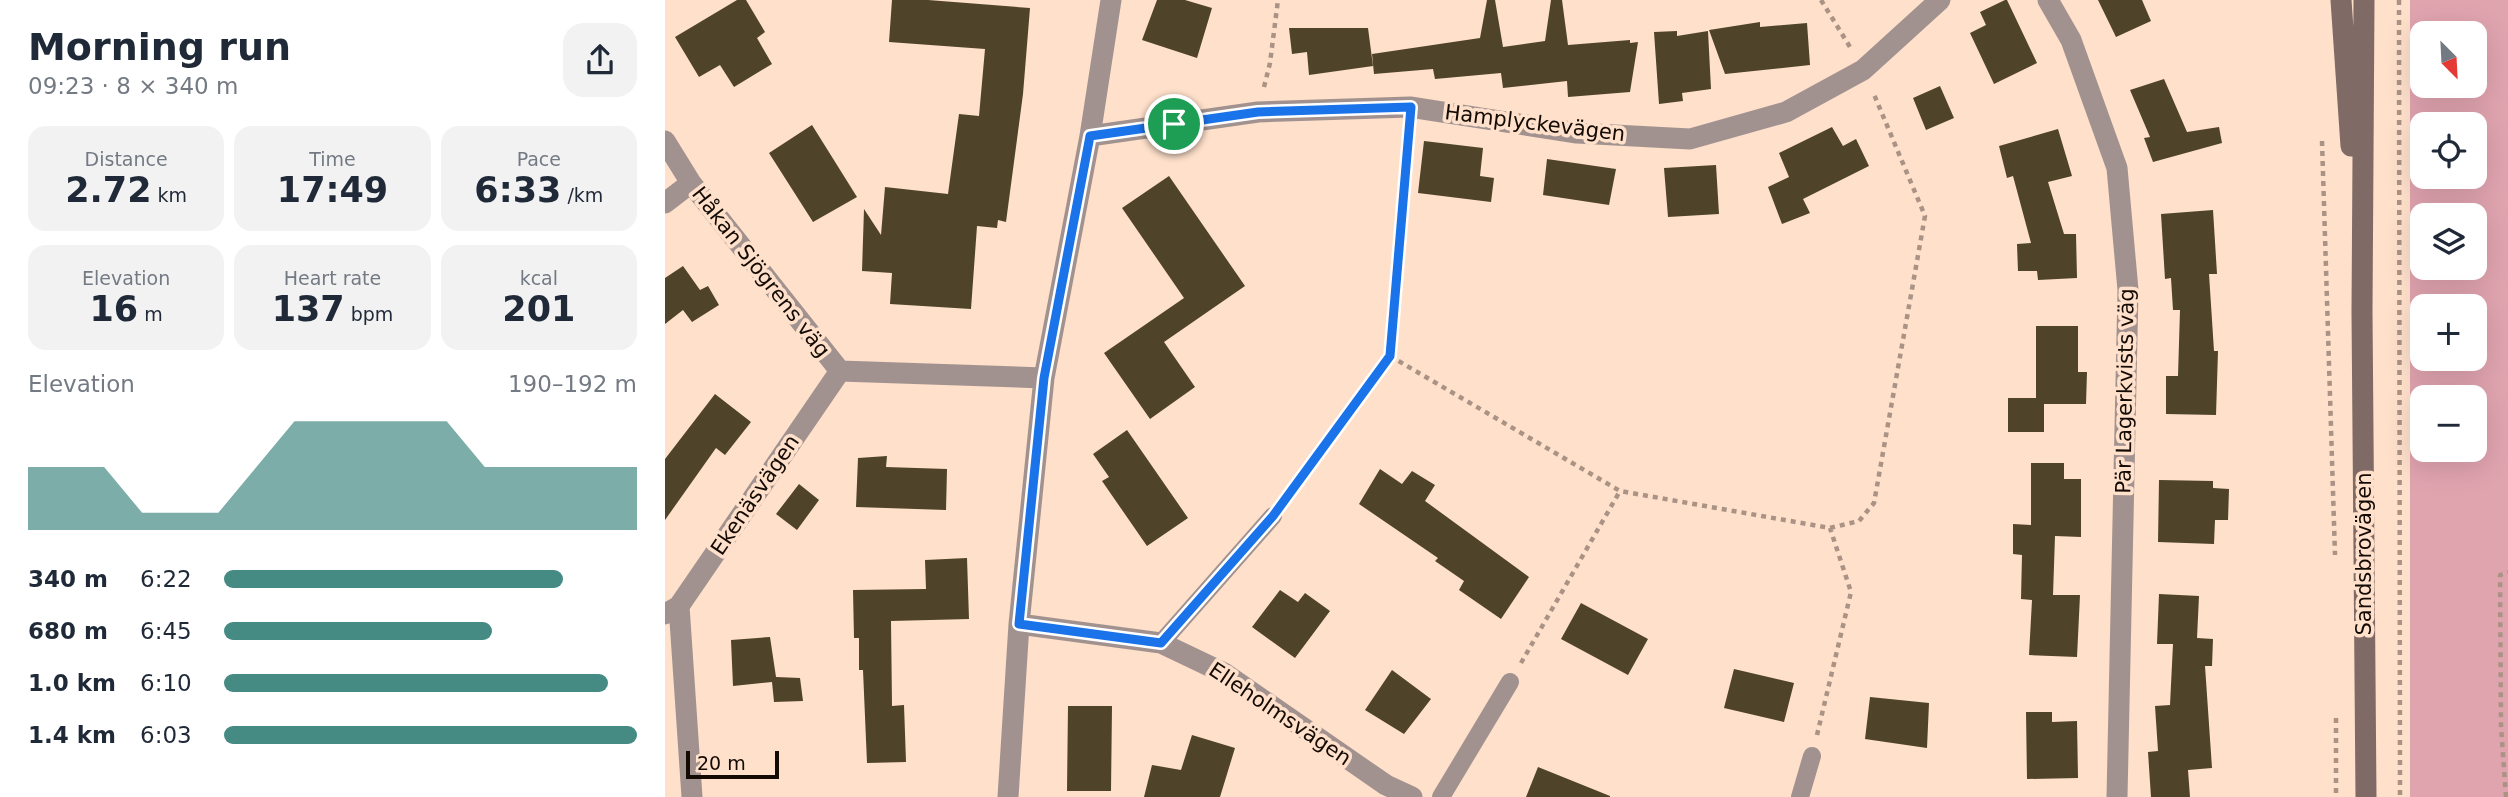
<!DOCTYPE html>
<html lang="en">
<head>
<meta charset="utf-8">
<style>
	:root { --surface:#fff; --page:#f2f2f3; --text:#1f2937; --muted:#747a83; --accent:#458b84 }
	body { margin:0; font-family:"DejaVu Sans",sans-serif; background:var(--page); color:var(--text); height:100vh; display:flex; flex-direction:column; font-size:26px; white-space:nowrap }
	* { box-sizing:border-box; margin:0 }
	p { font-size:23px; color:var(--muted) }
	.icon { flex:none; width:38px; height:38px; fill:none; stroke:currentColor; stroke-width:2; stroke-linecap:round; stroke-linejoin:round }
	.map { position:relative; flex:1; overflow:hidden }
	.panel { display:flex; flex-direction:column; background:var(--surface); width:665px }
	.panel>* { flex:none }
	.needle { width:46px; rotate:156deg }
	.controls { position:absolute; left:1745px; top:21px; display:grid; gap:14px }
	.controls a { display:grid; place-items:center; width:77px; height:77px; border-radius:14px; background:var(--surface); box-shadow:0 7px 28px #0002; font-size:35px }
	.scale { position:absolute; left:21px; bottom:18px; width:93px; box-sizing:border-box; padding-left:7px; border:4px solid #130a04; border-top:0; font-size:19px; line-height:24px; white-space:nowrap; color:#130a04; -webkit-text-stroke:5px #fee0cb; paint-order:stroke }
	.pin { position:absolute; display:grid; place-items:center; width:60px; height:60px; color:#fff; margin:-30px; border:4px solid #fff; border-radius:50%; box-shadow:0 2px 7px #0007 }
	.round { display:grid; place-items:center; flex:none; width:74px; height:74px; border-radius:21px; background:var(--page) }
	.head { display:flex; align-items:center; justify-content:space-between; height:119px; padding:0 28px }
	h1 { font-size:38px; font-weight:700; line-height:52px }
	.metrics { display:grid; grid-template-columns:repeat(3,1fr); gap:10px; height:119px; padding:7px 28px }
	.metrics div { display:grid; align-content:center; border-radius:18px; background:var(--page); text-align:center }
	.metrics b { font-size:35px; font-weight:700 }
	.metrics small { font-size:19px; font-weight:400 }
	.metrics p { font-size:19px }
	.chart { height:196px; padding:14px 28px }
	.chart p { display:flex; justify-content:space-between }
	.chart svg { width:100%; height:126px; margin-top:7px; fill:var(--accent); opacity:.7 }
	ul { padding:0 28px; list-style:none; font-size:23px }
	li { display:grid; grid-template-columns:112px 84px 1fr; align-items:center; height:52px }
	li i { height:18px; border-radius:9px; background:var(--accent) }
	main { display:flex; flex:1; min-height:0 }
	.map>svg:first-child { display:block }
	.green { fill:#e0a4af; fill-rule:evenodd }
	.building { fill:#4f4329 }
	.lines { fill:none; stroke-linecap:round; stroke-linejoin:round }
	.path { stroke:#aa9384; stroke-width:4.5; stroke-dasharray:5 5; stroke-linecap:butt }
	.lane { stroke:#a2928f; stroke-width:18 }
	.street { stroke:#a2928f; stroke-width:21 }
	.secondary { stroke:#806a65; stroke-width:21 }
	.route-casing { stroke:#fff; stroke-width:14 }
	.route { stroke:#1a73e8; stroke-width:9 }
	.labels { text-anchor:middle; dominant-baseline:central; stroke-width:7; stroke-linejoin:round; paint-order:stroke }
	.street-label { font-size:21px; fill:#130a04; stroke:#fee0cb }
</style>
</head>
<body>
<main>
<section class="panel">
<div class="head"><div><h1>Morning run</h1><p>09:23 · 8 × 340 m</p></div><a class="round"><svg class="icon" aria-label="share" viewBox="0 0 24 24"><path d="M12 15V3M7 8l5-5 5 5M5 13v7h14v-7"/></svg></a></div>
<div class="metrics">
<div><p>Distance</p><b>2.72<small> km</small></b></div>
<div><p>Time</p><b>17:49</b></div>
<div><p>Pace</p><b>6:33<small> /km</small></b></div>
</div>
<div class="metrics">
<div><p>Elevation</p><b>16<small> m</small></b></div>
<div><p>Heart rate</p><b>137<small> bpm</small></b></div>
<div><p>kcal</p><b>201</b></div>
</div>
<div class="chart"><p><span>Elevation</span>190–192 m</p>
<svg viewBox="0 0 160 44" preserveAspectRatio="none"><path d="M0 44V22L10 22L20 22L30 38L40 38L50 38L60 22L70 6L80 6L90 6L100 6L110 6L120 22L130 22L140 22L150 22L160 22V44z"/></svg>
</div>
<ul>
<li><b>340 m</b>6:22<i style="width:82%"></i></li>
<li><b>680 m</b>6:45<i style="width:65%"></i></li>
<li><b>1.0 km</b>6:10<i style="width:93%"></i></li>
<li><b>1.4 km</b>6:03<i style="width:100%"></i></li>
</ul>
</section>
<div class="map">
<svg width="1843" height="797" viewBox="0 0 1843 797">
	<rect width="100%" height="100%" fill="#fee0cb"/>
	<path class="green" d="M 1745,0 L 1843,0 L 1843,797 L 1745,797 ZM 1757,33 L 1810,33 L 1810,86 L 1757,86 ZM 1757,124 L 1810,124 L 1810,177 L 1757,177 ZM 1757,215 L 1810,215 L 1810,268 L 1757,268 ZM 1757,306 L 1810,306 L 1810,359 L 1757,359 ZM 1757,397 L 1810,397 L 1810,450 L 1757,450 Z"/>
	<path class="building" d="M 72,0 L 81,0 L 100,32 L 92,38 L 107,64 L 69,87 L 55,65 L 34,77 L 10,37 Z
		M 227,0 L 263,0 L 365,8 L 358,94 L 341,222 L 333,220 L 332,228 L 312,226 L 306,309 L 225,304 L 227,273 L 197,271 L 199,209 L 216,235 L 220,187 L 283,194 L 294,114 L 314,116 L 320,49 L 224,42 Z
		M 492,0 L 520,0 L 547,8 L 532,58 L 477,40 Z
		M 822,0 L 830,0 L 838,47 L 880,41 L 886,0 L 897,0 L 903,45 L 965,40 L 965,43 L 973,42 L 965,92 L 903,97 L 902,81 L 838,88 L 836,73 L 770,79 L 768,69 L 709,74 L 707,54 L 815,38 Z
		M 1340,0 L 1342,0 L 1372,63 L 1329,84 L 1305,33 L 1321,25 L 1315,12 Z
		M 1433,0 L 1477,0 L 1486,21 L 1451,37 Z
		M 1095,22 L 1095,27 L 1142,23 L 1145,65 L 1060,74 L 1044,30 Z
		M 624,28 L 703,28 L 708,66 L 644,75 L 642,52 L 627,54 Z
		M 1012,31 L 1012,36 L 1043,31 L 1046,89 L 1017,93 L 1018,101 L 994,104 L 989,32 Z
		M 1499,79 L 1522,132 L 1554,127 L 1557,143 L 1488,162 L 1479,138 L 1485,137 L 1465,90 Z
		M 1275,86 L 1289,118 L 1261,130 L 1248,98 Z
		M 147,125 L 192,197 L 148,222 L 104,153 Z
		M 1167,127 L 1178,146 L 1191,139 L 1204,166 L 1138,199 L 1145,213 L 1117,224 L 1103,187 L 1124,177 L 1114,153 Z
		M 1393,129 L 1407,176 L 1383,182 L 1399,234 L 1411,234 L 1412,278 L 1373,280 L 1372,271 L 1353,271 L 1352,244 L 1366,243 L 1348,176 L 1342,178 L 1334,146 Z
		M 759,141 L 818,148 L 815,176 L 829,178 L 826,202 L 753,193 Z
		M 882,159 L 951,169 L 944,205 L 878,195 Z
		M 1051,165 L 1054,214 L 1003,217 L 999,168 Z
		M 504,176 L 580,286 L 499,342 L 530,387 L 485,419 L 439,353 L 519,298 L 457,208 Z
		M 1548,210 L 1552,274 L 1544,274 L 1549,351 L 1553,351 L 1551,415 L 1501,414 L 1501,376 L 1513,376 L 1515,310 L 1508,310 L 1506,278 L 1500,279 L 1496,214 Z
		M 18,266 L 35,290 L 43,286 L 54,305 L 27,322 L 18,310 L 0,324 L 0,278 Z
		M 1371,326 L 1413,326 L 1413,372 L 1422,372 L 1421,404 L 1379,404 L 1379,432 L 1343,432 L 1343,398 L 1371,398 Z
		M 50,394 L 86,422 L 60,455 L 51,448 L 0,520 L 0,459 Z
		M 462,430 L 523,518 L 482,546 L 437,481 L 444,477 L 428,454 Z
		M 222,456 L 221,467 L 282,469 L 281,510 L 191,507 L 193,458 Z
		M 1366,463 L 1399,463 L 1399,479 L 1416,479 L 1416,537 L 1390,536 L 1388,595 L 1415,595 L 1412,657 L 1364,655 L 1367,600 L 1356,599 L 1357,555 L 1348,554 L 1348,524 L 1366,525 Z
		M 715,469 L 737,484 L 747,471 L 770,485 L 760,501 L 864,577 L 836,619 L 794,590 L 799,581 L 770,561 L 773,558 L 694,504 Z
		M 1494,480 L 1548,481 L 1548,488 L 1564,489 L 1563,520 L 1550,520 L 1549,544 L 1493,542 Z
		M 134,484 L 154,500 L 132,530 L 111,514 Z
		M 302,558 L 304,619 L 226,621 L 227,706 L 239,705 L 241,762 L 202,763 L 198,670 L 194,670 L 194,638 L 189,638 L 188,590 L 261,589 L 260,560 Z
		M 615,590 L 633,602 L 640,593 L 665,611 L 630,658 L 587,627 Z
		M 1494,594 L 1534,596 L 1532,638 L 1548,639 L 1547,666 L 1540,666 L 1547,768 L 1523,770 L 1525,797 L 1486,797 L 1483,752 L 1493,751 L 1490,706 L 1505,705 L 1508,644 L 1492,644 Z
		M 916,603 L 983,639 L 963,675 L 896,639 Z
		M 105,637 L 111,677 L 135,678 L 138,701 L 109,702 L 107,682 L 68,686 L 66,640 Z
		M 1069,669 L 1129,683 L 1119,722 L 1059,708 Z
		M 727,670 L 766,699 L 739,734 L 700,710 Z
		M 1205,697 L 1264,703 L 1262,748 L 1200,739 Z
		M 403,706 L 447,706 L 446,791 L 402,791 Z
		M 1361,712 L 1387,712 L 1387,722 L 1412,721 L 1413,778 L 1362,779 Z
		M 527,735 L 570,748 L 555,797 L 479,797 L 487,765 L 516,770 Z
		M 873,767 L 945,796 L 945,797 L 861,797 Z"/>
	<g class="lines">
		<path class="path" d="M 1156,0 L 1185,47
			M 1734,0 L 1735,797
			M 599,87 L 605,63 L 613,0
			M 1657,141 L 1670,555
			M 725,356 L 955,491 L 1165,528 L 1194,521 L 1209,503 L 1260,216 L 1208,92
			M 621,498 L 725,356 L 743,132
			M 856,663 L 955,491
			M 1671,718 L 1671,797
			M 1152,735 L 1186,592 L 1165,528
			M 1841,797 L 1836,726 L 1835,575 L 1843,572"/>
		<path class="lane" d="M 496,643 L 608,516
			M 776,797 L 845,682
			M 1135,797 L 1147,756"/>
		<path class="street" d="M 1383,0 L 1406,40 L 1452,168 L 1463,290 L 1452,797
			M 425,136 L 593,112 L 745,107 L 912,133 L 1025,139 L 1121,112 L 1198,70 L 1275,0
			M 0,141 L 26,183 L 175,371 L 379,378
			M 0,203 L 26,183
			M 14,606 L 27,797
			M 0,614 L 14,606 L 175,371
			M 354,624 L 496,643 L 559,673 L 721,785 L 747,797
			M 343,797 L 354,624 L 379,378 L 425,136 L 446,0"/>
		<path class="secondary" d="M 1676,0 L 1686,146
			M 1699,0 L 1697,312 L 1701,797"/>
	</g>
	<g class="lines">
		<defs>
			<path id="route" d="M 746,107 L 725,356 L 608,516 L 496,643 L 354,624 L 379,378 L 425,136 L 593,112 Z"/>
		</defs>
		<use href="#route" class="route-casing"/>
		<use href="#route" class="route"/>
	</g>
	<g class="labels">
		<g class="street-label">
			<text transform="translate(870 123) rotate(7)">Hamplyckevägen</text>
			<text transform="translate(96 272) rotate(52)">Håkan Sjögrens väg</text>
			<text transform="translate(1460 391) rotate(-89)">Pär Lagerkvists väg</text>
			<text transform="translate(90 495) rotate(-56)">Ekenäsvägen</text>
			<text transform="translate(1699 554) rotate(-90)">Sandsbrovägen</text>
			<text transform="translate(615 714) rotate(34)">Elleholmsvägen</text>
		</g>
	</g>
</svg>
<div class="controls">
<a><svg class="needle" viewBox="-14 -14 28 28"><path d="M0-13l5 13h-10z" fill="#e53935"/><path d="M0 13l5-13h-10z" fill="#747a83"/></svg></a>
<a><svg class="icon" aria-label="locate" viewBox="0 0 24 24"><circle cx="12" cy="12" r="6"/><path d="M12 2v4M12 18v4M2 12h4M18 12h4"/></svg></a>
<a><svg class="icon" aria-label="layers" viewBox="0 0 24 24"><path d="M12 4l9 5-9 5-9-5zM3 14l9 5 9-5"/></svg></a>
<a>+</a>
<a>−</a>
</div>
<div class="scale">20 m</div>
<div class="pin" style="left:509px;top:124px;background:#1e9e55"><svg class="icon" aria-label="arrive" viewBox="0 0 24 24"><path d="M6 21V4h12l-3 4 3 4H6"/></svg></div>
</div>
</main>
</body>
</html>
